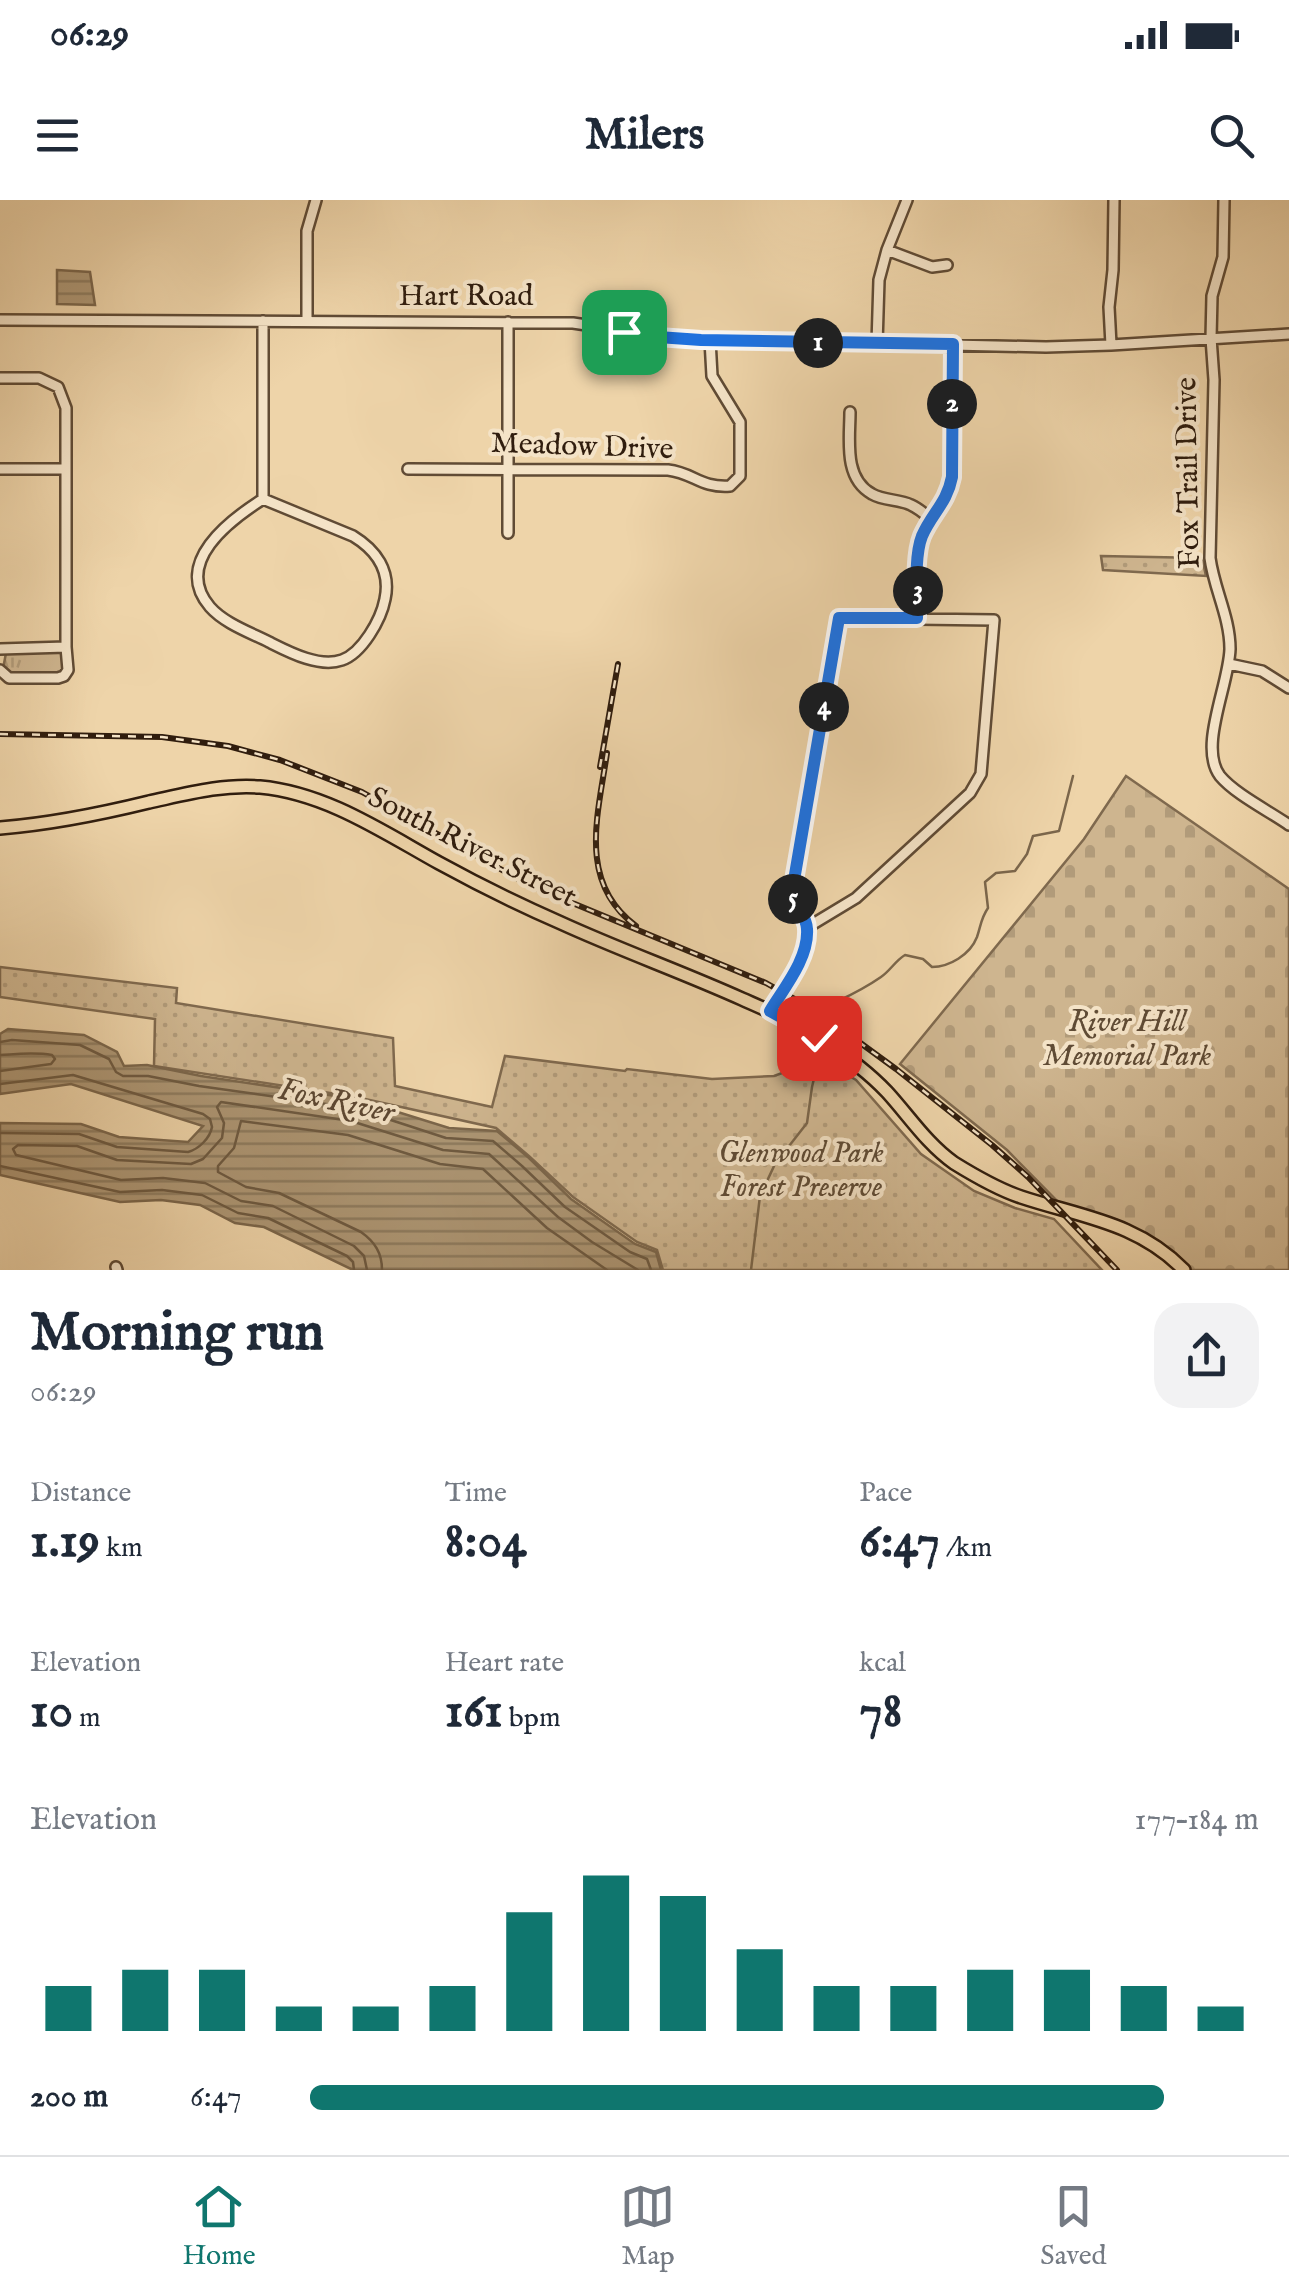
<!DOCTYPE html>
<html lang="en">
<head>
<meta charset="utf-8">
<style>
	:root { --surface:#fff; --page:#f2f2f3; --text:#1f2937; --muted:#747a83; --line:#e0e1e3; --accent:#0f766e }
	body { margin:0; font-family:"IM FELL English",serif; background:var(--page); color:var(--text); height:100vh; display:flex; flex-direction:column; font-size:38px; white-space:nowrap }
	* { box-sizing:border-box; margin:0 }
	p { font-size:32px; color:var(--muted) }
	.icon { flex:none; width:55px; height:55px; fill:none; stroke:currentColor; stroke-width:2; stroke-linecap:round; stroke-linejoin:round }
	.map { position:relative; height:1070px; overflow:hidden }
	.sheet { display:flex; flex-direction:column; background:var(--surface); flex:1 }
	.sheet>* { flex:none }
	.pin { position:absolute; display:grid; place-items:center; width:85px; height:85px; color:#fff; margin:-42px; border-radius:20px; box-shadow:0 5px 15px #0006 }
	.km { position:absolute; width:50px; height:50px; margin:-25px; border-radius:50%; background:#222; color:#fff; font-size:28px; line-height:50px; text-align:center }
	.round { display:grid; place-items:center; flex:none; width:105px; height:105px; border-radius:30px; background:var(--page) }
	.head { display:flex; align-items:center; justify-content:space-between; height:170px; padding:0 30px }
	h1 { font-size:55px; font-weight:700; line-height:75px }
	.stats { display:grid; grid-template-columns:repeat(3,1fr); gap:15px; height:170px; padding:10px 30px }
	.stats div { display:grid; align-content:center }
	.stats b { font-size:50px; font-weight:700 }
	.stats small { font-size:28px; font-weight:400 }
	.stats p { font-size:28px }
	.chart { height:280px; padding:20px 30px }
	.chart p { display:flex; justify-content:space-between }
	.chart svg { width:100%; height:180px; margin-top:10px; stroke:var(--accent); stroke-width:6 }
	ul { padding:0 30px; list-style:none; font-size:32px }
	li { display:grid; grid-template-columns:160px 120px 1fr; align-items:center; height:75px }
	li i { height:25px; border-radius:12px; background:var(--accent) }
	.status { display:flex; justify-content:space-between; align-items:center; height:70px; padding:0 50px; background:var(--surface); direction:ltr }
	.status svg { height:28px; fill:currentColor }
	header { display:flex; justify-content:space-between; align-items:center; height:130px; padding:0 30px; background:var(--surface); font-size:45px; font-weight:700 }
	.dock { display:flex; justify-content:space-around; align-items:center; height:140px; border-top:2px solid var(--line); background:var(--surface); font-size:28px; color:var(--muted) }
	.dock a { display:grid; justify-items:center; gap:5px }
	.dock .on { color:var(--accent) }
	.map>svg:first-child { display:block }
	.grass { fill:url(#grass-tufts); stroke:#7f694e; stroke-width:2.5 }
	.cemetery { fill:url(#cemetery-stones); stroke:#7f694e; stroke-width:2.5 }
	.park { fill:url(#park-dots); stroke:#7f694e; stroke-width:2.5 }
	.water { fill:url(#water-rules); stroke:#7b664b; stroke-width:2.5 }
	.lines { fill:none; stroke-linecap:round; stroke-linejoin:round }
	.shore { stroke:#6e5a41; stroke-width:2.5 }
	.stream { stroke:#7b664b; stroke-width:2.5 }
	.minor-casing { stroke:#604b35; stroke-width:14 }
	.major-casing { stroke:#301d0e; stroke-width:16 }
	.minor { stroke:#f4e3c7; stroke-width:9 }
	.major { stroke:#eed4a9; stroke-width:11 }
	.rail-casing { stroke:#301d0e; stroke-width:6 }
	.rail { stroke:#f4e3c7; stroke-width:2.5; stroke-dasharray:8; stroke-linecap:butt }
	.route-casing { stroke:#fff; stroke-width:20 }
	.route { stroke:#1a73e8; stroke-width:12 }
	.labels { text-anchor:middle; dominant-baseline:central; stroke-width:8; stroke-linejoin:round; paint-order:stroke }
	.street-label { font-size:30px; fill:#301d0e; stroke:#f4e3c7 }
	.park-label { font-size:30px; font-style:italic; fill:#5f4b35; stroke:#f4e3c7 }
	.water-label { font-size:32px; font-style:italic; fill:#5c4732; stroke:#f4e3c7 }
</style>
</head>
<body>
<div class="status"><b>06:29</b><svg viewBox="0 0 49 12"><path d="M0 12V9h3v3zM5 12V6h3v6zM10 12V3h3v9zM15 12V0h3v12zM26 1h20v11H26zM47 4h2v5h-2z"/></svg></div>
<header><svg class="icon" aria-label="menu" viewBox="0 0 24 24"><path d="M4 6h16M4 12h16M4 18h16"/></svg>Milers<svg class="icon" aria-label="search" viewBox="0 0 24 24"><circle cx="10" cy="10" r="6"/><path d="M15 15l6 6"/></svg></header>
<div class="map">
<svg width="1289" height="1070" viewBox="0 0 1289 1070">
	<defs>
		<pattern id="grass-tufts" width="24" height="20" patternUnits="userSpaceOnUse" patternTransform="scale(2.5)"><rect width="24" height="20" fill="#ceb58f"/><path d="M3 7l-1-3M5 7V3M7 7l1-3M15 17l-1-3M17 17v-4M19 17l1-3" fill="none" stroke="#b19b7a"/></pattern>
		<pattern id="cemetery-stones" width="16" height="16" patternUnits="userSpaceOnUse" patternTransform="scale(2.5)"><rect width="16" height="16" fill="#ceb58f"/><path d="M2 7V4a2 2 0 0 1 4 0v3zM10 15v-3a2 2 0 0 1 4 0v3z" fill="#b19b7a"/></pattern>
		<pattern id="park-dots" width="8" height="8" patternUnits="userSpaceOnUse" patternTransform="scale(2.5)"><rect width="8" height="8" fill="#ceb58f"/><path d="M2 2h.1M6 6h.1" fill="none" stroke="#b19b7a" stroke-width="1.8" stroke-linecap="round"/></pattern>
		<pattern id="water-rules" width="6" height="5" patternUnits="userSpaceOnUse" patternTransform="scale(2.5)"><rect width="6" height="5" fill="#ad9674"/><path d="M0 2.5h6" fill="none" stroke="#8d7a5e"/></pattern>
	</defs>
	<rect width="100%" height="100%" fill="#eed4a9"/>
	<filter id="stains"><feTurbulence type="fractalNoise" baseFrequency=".002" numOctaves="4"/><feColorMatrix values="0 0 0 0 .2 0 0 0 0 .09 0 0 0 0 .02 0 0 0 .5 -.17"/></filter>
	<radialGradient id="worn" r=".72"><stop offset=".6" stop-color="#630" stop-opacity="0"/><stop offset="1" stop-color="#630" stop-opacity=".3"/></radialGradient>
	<path class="grass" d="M 58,451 L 62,453 L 64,467 L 59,474 L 10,474 L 3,469 L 6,453 Z"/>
	<path class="cemetery" d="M 1126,576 L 1289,689 L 1289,1070 L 1191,1070 L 1175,1054 L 1159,1041 L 1117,1020 L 1059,1003 L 1007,950 L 900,864 L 1084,639 Z"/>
	<path class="park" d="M 1101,356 L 1202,358 L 1206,376 L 1103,370 Z
		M 0,767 L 177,788 L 176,803 L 393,838 L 395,886 L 492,907 L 505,856 L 625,871 L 627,869 L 712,879 L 774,876 L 821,859 L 856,880 L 921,954 L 974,991 L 1015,1008 L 1054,1019 L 1102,1070 L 663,1070 L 657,1050 L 637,1042 L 573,997 L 530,957 L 496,928 L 356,897 L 154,866 L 155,819 L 0,797 Z"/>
	<path class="water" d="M 57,70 L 90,72 L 95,105 L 57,104 Z
		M 8,829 L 84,835 L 117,852 L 124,866 L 147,865 L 201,876 L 356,899 L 449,928 L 497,931 L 529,958 L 571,999 L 635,1044 L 656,1052 L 661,1070 L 353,1070 L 264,1027 L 235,1023 L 200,1005 L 161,1000 L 120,1002 L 0,975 L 0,923 L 81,924 L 119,937 L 188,942 L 203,926 L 71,884 L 0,894 L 0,834 Z"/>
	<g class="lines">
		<path class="shore" d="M 0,842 L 12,840 L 80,845 L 109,859 L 116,872 L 123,876 L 148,876 L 199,886 L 354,908 L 446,938 L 493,941 L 522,966 L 565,1007 L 630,1052 L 647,1059 L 651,1070
			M 0,855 C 18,854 34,852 52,855 L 55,859 L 51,864 L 0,871
			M 0,884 L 73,875 L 203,914 L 210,919 L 212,927 C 210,938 199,949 188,952 L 117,947 L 79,934 L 0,933
			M 0,966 L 120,992 L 162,990 L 202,995 L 238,1013 L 268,1018 L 347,1056 L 353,1062 L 354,1070
			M 367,1070 L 364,1056 L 354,1046 L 273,1006 L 241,1001 L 205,983 L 163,978 L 121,980 L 16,955 L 13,949 L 18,945 L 77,946 L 117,960 L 191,964 L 203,959 L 222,938 L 224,923 L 217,907 L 221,902 L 351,921 L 443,950 L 489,954 L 558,1017 L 592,1042 L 638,1070
			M 382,1070 C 382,1053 375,1042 361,1032 L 279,993 L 246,987 L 218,972 L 218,966 L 234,948 L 241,921 L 348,935 L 440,964 L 483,969 L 547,1028 L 607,1070"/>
		<path class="stream" d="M 830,815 L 833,805 L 838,801 C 853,794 868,786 881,777 C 891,770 895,761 905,755 L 923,759 L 932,767 C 949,767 970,755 977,737 C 981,725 981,718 988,708 L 985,682 L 996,673 L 1015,671 L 1027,654 L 1033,636 L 1059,631 L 1073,576
			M 824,837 L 827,824
			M 751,1070 L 760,996 L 775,964 L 807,923 L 812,887 L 822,845"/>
		<defs>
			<path id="minor" d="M 1224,0 L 1223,57 L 1212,96 L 1211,138 L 1214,180 L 1210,358 C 1214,389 1230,417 1230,449 C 1229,485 1198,547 1220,576 C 1235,594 1269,611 1289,625
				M 887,50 L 932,67 L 947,65
				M 0,120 L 573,123 L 681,139 L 1046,147 L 1111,145 L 1289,134
				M 307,121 L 307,31 L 316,0
				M 877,144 L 879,80 L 887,50 L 907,0
				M 1111,145 L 1109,107 L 1113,70 L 1114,0
				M 0,178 L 39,178 L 58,187 L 66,208 L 66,447 L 68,470 L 64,476 L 58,478 L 9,478 L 0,470
				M 850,212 C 850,239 843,278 872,294 C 884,301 899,299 911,305 C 918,308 925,314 931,319
				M 0,269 L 65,269
				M 408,269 L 668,270 C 694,273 700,288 730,286 L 740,276 L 740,222 L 712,176 L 710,140
				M 263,299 C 230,320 172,363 210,407 C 224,423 249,432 269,442 C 289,452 319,468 342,460 C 362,453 381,420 385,399 C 391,371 376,350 353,336 L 263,299 L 263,121
				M 508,333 L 508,122
				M 839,418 L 994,420 L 981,574 L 970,593 L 856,698 L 808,727 L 794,699 L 792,692 Z
				M 917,418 L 920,344 L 931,319 L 946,298 L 952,277 L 953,144
				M 0,449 L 66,447
				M 1229,464 L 1262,471 L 1289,488
				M 770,811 L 803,754 L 808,727
				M 116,1067 L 117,1070"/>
			<path id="major" d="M 0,628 C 50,624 100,614 149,602 C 186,594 222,584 260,587 C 326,593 383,632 439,663 C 479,685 520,705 561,723 C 620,750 682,772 742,799 C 769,811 798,823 822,840 C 845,855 868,872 887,892 C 909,916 927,944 954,963 C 975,976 997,989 1021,997 C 1081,1017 1137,1022 1184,1070"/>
		</defs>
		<use href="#minor" class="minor-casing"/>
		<use href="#major" class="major-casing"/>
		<use href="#minor" class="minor"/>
		<use href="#major" class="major"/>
		<defs>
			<path id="rail" d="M 0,534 L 162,537 L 228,546 L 280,560 L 362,592 L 529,685 L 766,783 L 818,812 L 896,869 L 992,945 L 1028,977 L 1117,1070
				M 607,553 C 598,615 577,682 636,726
				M 600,567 L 618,464"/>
		</defs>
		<use href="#rail" class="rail-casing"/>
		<use href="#rail" class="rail"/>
	</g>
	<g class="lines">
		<defs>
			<path id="route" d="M 624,132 L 658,137 L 701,140 L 953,144 L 952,277 C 947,303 932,313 922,336 C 914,356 917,395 917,418 L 839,418 L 792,692 C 795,705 807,717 807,729 C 809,758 784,788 770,811 L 819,838"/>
		</defs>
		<use href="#route" class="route-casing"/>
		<use href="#route" class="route"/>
	</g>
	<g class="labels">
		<g class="street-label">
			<text x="466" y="97">Hart Road</text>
			<text transform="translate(582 247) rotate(2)">Meadow Drive</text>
			<text transform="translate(1189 273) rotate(-91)">Fox Trail Drive</text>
			<text transform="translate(472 648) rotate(27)">South River Street</text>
		</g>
		<g class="park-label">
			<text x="1127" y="823">River Hill<tspan x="1127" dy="34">Memorial Park</tspan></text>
			<text x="801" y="954">Glenwood Park<tspan x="801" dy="34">Forest Preserve</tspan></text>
		</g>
		<g class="water-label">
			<text transform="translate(336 902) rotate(12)">Fox River</text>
		</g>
	</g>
	<rect width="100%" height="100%" filter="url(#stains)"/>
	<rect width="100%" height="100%" fill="url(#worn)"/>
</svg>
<div class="pin" style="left:624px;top:132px;background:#1e9e55"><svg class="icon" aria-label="arrive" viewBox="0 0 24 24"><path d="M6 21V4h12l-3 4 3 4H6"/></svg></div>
<div class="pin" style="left:819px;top:838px;background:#d93025"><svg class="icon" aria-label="check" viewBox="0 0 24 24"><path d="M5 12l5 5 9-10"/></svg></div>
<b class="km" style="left:818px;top:143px">1</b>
<b class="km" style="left:952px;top:204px">2</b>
<b class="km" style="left:918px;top:391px">3</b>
<b class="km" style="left:824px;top:507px">4</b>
<b class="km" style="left:793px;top:699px">5</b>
</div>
<section class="sheet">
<div class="head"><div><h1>Morning run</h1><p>06:29</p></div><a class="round"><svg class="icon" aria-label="share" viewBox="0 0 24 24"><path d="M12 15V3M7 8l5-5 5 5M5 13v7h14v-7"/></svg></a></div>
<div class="stats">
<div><p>Distance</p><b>1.19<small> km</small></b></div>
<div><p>Time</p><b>8:04</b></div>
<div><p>Pace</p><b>6:47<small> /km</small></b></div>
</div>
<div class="stats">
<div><p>Elevation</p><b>10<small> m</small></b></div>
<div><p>Heart rate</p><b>161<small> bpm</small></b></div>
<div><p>kcal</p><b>78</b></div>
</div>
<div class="chart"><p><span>Elevation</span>177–184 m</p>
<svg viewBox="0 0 160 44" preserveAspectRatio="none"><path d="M5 44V33M15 44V29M25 44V29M35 44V38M45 44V38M55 44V33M65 44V15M75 44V6M85 44V11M95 44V24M105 44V33M115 44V33M125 44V29M135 44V29M145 44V33M155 44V38"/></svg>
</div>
<ul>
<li><b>200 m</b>6:47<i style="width:90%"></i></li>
</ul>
</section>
<nav class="dock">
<a class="on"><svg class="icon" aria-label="home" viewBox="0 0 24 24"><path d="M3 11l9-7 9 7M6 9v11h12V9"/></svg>Home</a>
<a><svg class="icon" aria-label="map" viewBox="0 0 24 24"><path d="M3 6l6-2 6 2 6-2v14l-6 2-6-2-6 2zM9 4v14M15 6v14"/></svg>Map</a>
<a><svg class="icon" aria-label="saved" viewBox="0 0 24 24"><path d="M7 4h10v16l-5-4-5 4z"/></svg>Saved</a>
</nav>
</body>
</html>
